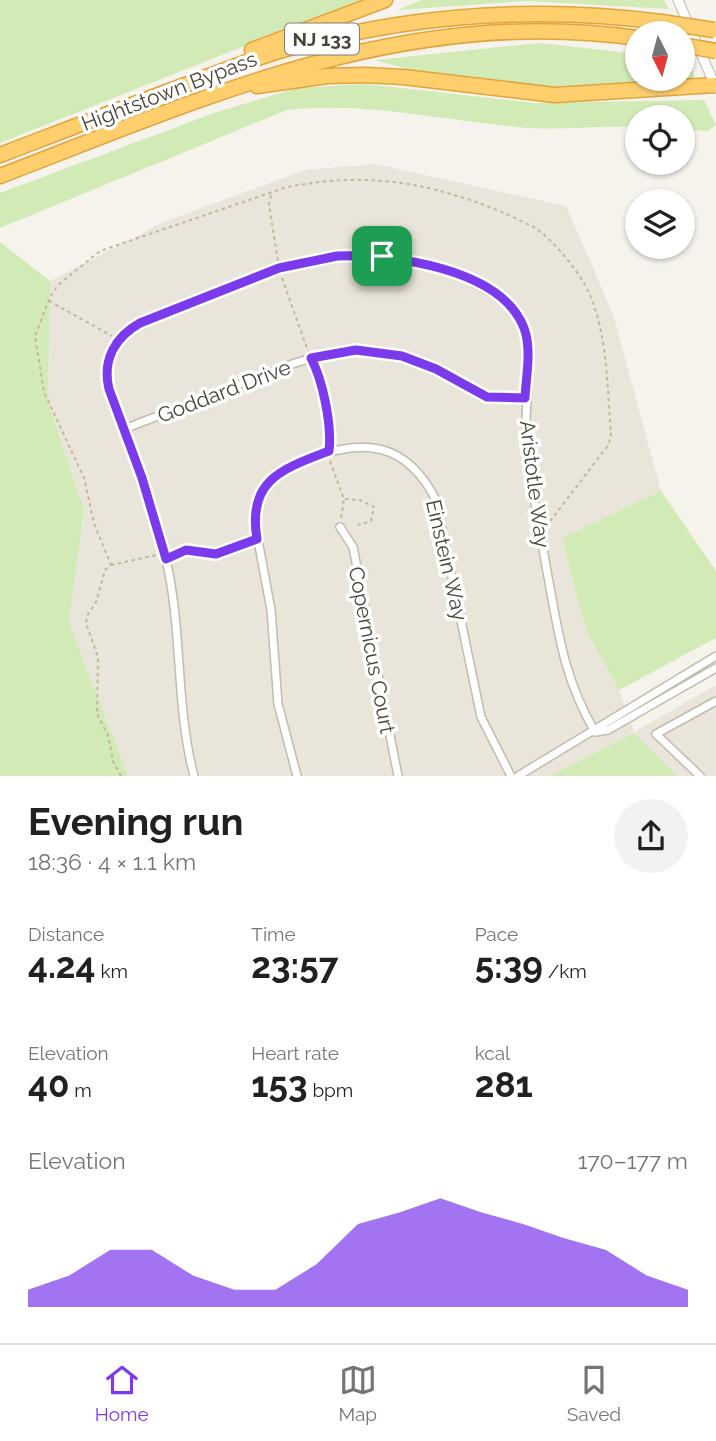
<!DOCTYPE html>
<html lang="en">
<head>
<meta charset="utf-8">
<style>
	:root { --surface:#fff; --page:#f2f2f2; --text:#202124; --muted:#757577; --line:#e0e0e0; --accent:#7c3aed }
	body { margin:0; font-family:Raleway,sans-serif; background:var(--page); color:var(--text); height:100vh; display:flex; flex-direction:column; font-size:26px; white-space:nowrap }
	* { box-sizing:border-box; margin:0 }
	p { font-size:23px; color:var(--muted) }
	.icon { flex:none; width:38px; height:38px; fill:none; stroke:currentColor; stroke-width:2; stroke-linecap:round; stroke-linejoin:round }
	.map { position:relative; height:776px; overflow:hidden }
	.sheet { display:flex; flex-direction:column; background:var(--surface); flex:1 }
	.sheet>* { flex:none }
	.needle { width:46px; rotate:174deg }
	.tools { position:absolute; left:625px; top:21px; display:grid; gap:14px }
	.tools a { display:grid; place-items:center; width:70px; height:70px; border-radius:50%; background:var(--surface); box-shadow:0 2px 5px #0004; font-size:35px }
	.pin { position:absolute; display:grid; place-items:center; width:60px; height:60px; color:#fff; margin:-30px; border-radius:14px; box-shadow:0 4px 10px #0006 }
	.round { display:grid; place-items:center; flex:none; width:74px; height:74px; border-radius:37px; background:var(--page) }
	.head { display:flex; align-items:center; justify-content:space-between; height:119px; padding:0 28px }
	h1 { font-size:38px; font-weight:700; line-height:52px }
	.stats { display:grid; grid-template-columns:repeat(3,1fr); gap:10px; height:119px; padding:7px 28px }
	.stats div { display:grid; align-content:center }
	.stats b { font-size:35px; font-weight:700 }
	.stats small { font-size:19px; font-weight:400 }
	.stats p { font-size:19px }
	.chart { height:196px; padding:14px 28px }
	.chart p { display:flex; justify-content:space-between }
	.chart svg { width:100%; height:126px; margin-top:7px; fill:var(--accent); opacity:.7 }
	.tabs { display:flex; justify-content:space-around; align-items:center; height:98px; border-top:2px solid var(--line); background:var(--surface); font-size:19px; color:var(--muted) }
	.tabs a { display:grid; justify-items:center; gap:4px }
	.tabs .on { color:var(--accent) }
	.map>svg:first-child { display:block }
	.residential { fill:#eae5da }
	.green { fill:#d2eab5 }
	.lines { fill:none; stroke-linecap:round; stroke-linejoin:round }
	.minor-casing { stroke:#c2bbae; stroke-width:10 }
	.tertiary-casing { stroke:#c2bbae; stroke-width:11 }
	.motorway-casing { stroke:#e0a43c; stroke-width:17 }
	.path { stroke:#c4b79f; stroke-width:2; stroke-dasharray:3.5 3.5; stroke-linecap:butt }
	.minor { stroke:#fff; stroke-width:7 }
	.tertiary { stroke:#fff; stroke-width:9 }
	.motorway { stroke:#ffcf6e; stroke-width:14 }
	.motorway-bridge-casing { stroke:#e0a43c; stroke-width:17; stroke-linecap:butt }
	.motorway-bridge { stroke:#ffcf6e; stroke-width:14 }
	.route-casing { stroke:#fff; stroke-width:14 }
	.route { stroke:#7c3aed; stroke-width:9 }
	.labels { text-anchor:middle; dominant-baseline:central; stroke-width:7; stroke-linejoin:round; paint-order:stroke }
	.shield { fill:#fff; stroke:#817c74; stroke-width:2 }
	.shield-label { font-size:19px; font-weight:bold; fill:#4b4439 }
	.street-label { font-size:21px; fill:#4b4439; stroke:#fff }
</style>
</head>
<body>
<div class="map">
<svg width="716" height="776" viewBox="0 0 716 776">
	<rect width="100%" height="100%" fill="#f6f3ec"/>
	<path class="residential" d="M 375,164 L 566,206 L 613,314 L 661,491 L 562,538 L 585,628 L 619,690 L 634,732 L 716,685 L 716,776 L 677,776 L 634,733 L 550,776 L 128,776 L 69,623 L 84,510 L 48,401 L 50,281 L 164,222 L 305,170 Z"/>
	<path class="green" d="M 0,0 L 361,0 L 0,143 Z
		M 421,0 L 664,0 L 669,9 L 526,1 L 398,10 Z
		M 540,43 L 637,54 L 637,79 L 682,79 L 683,59 L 689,60 L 695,79 L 570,88 L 425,74 L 375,60 Z
		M 365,84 L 535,103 L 704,100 L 716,125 L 708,131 L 683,129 L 682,117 L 637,117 L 637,127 C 601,126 565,130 529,128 C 448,122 369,101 287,110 L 0,228 L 0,193 L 214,113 L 297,88 Z
		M 0,242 L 50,281 L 48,401 L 84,510 L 69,623 L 128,776 L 0,776 Z
		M 661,491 L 716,571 L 716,638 L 619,690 L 585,628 L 562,538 Z
		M 634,733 L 677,776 L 550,776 Z"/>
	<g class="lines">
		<defs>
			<path id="minor" d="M 124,429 L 295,363 L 326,354 L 356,350 L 383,352 L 422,362 L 487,396 L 525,398
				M 340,527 L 353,547 L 398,776
				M 596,732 L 608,730 L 716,668
				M 194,776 C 175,704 183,628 165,555 C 157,521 146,487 133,454 C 124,430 109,404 107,379 C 104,354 120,334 140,323 C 246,279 362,221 474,283 C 495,294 515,305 524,328 C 534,354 525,400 526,429 C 529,475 538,520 546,566 C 558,629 562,675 595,732
				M 297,776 L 278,704 L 271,610 L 255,524 C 256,487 276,472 309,459 C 365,437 407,443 436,500 L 481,717 L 511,776
				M 518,776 L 716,656
				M 700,776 L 656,734 L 716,701"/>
			<path id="tertiary" d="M 678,0 L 716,88"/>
			<path id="motorway" d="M 252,50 L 385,0
				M 257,86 L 327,76 L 365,75 L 403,77 L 555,95 L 715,85
				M 0,155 C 63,131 125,107 188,84 C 223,71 258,56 294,47 C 415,14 537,6 661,22
				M 0,176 C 209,96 406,5 637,38"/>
		</defs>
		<use href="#minor" class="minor-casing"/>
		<use href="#tertiary" class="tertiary-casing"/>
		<use href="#motorway" class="motorway-casing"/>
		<path class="path" d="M 271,195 L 269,204 L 278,262
			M 282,278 L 308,351
			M 49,301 L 112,336
			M 315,366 L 326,403 L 329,446
			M 330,461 L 344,499 L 341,519
			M 345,499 L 360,500 L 374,507 L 371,521 L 358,525
			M 173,558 L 186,550 L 216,554 L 249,540
			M 111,565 L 157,555
			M 121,776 L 113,761 L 108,735 L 97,714 L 98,657 L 86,623 L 87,616 L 96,602 L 105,570 L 111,565 L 94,523 L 84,478 L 44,392 L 35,336 L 50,297 L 58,285 L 100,251 L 287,187 C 319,181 351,178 383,181 C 430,184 493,205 535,228 C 552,238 581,274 589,293 C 608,336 607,388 611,434 L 609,444 L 548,524"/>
		<use href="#minor" class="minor"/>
		<use href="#tertiary" class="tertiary"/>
		<use href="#motorway" class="motorway"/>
		<defs>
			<path id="motorway-bridge" d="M 661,22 L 714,30
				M 682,45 L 716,51"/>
		</defs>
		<use href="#motorway-bridge" class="motorway-bridge-casing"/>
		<use href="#motorway-bridge" class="motorway-bridge"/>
	</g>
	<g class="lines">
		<defs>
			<path id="route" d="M 337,256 C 392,254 501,268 524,328 C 532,349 526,377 525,398 L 487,397 L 436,369 L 402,356 L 356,350 L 311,358 C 323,381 332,425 329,451 C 282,469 247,480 257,539 L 216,554 L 186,550 L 166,559 L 142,478 L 109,389 C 102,360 115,337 140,323 L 279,268 Z"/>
		</defs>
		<use href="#route" class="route-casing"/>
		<use href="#route" class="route"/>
	</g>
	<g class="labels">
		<rect class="shield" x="285" y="23.5" width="74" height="31" rx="5"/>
		<g class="shield-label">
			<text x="322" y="39">NJ 133</text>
		</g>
		<g class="street-label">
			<text transform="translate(169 91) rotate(-21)">Hightstown Bypass</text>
			<text transform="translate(224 391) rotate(-21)">Goddard Drive</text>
			<text transform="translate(535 484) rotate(83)">Aristotle Way</text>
			<text transform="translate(447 560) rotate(77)">Einstein Way</text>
			<text transform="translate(372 650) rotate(79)">Copernicus Court</text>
		</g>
	</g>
</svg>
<div class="tools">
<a><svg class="needle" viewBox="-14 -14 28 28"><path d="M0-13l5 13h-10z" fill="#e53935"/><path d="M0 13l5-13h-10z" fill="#757577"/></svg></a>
<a><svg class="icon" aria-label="locate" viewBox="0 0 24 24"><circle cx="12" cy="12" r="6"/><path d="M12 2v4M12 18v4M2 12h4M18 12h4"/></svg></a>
<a><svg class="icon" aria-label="layers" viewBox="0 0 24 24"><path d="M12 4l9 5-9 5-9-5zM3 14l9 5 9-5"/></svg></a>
</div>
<div class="pin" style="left:382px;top:256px;background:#1e9e55"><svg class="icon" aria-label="arrive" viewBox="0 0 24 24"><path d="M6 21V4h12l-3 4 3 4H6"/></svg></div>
</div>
<section class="sheet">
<div class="head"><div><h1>Evening run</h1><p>18:36 · 4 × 1.1 km</p></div><a class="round"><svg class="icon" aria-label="share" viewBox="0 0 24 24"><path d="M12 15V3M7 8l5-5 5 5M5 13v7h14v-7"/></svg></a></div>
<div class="stats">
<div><p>Distance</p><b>4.24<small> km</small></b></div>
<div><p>Time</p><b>23:57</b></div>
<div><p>Pace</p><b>5:39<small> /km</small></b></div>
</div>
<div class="stats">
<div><p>Elevation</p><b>40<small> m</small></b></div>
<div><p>Heart rate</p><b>153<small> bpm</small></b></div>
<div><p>kcal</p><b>281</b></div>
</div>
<div class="chart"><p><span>Elevation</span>170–177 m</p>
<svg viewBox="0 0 160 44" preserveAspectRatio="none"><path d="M0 44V38L10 33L20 24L30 24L40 33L50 38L60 38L70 29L80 15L90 11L100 6L110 11L120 15L130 20L140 24L150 33L160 38V44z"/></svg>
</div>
</section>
<nav class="tabs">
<a class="on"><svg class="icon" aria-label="home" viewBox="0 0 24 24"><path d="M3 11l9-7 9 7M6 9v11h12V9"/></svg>Home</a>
<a><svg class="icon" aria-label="map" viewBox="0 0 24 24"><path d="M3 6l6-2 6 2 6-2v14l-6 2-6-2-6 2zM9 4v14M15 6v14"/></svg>Map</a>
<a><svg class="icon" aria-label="saved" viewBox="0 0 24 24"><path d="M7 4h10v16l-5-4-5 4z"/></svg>Saved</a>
</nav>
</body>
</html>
